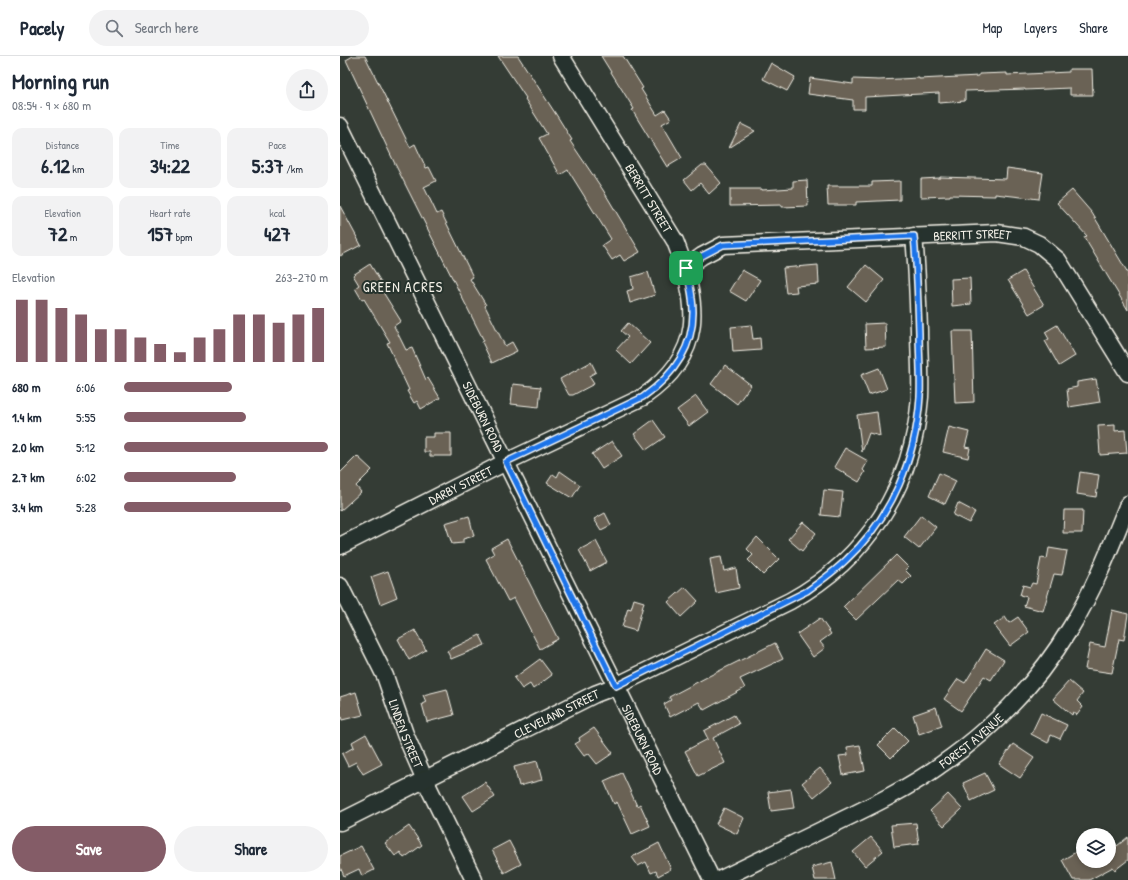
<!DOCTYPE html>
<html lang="en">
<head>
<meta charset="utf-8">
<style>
	:root { --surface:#fff; --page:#f2f2f3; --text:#1f2937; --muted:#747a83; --line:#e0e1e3; --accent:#845c67 }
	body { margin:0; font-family:"Patrick Hand",sans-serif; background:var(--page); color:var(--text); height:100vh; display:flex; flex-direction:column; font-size:15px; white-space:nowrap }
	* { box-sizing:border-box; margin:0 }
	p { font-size:13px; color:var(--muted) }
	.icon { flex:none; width:22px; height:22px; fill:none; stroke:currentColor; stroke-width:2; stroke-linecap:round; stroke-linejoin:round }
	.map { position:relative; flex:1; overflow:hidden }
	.side { display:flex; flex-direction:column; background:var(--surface); width:340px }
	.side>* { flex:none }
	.fabs { position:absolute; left:736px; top:772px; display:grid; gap:8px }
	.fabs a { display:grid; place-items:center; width:40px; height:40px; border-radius:50%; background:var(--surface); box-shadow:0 2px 6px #0003; font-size:20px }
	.pin { position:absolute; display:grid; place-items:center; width:34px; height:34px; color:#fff; margin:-17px; border-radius:8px; box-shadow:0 2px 6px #0006 }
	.round { display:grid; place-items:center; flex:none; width:42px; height:42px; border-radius:21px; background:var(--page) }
	.head { display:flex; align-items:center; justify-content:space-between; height:68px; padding:0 12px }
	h1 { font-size:22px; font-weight:700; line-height:30px }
	.metrics { display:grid; grid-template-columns:repeat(3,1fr); gap:6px; height:68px; padding:4px 12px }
	.metrics div { display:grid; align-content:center; border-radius:10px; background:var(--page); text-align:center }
	.metrics b { font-size:20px; font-weight:700 }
	.metrics small { font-size:11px; font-weight:400 }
	.metrics p { font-size:11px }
	.chart { height:112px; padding:8px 12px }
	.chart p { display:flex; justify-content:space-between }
	.chart svg { width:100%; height:72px; margin-top:4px; stroke:var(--accent); stroke-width:6 }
	.action { display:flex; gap:8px; margin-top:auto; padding:8px 12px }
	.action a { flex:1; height:46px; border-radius:24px; background:var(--accent); color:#fff; font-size:16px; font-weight:700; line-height:46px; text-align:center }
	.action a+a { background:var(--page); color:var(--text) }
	ul { padding:0 12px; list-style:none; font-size:13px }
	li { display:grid; grid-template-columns:64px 48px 1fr; align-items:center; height:30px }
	li i { height:10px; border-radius:5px; background:var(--accent) }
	header { display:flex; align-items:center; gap:24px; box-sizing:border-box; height:56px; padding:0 20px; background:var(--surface); border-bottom:1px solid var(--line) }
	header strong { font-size:19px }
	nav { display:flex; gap:22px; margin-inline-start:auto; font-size:14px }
	.search { width:280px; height:36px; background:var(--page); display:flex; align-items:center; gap:10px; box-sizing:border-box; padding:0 14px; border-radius:22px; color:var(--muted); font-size:15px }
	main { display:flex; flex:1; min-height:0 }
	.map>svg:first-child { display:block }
	.building { fill:#6b6254; stroke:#f4f1e8 }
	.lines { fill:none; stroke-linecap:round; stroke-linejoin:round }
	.street-casing { stroke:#f4f1e8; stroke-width:19 }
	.street { stroke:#26332d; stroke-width:16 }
	.route-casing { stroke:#fff; stroke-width:8 }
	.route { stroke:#1a73e8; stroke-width:5 }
	.labels { text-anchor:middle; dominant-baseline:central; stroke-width:4; stroke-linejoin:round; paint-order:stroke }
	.street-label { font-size:13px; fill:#f4f1e8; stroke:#26332d }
	.neighbourhood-label { font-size:14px; letter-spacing:1px; fill:#f4f1e8; stroke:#26332d }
</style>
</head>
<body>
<header>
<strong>Pacely</strong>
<div class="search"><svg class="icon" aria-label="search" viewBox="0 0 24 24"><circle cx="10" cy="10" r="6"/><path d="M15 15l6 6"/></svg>Search here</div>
<nav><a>Map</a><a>Layers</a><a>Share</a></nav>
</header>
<main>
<section class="side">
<div class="head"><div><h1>Morning run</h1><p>08:54 · 9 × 680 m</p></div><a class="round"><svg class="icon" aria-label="share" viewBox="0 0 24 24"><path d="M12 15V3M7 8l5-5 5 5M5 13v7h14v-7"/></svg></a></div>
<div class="metrics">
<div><p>Distance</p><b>6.12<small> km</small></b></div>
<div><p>Time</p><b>34:22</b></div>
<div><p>Pace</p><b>5:37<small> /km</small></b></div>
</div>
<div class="metrics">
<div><p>Elevation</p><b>72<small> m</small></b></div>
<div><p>Heart rate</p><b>157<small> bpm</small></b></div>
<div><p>kcal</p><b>427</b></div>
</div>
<div class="chart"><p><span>Elevation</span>263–270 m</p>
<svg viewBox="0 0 160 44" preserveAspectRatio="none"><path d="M5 44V6M15 44V6M25 44V11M35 44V15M45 44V24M55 44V24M65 44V29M75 44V33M85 44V38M95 44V29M105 44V24M115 44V15M125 44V15M135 44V20M145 44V15M155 44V11"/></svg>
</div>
<ul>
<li><b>680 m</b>6:06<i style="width:53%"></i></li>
<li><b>1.4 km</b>5:55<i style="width:60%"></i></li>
<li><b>2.0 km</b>5:12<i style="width:100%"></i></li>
<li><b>2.7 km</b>6:02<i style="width:55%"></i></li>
<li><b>3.4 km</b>5:28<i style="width:82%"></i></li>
</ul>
<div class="action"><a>Save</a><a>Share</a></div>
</section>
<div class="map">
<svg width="788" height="824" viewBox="0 0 788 824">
	<rect width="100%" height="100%" fill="#343c35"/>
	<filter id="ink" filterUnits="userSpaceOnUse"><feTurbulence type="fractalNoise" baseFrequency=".025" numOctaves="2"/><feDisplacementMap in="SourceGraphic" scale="8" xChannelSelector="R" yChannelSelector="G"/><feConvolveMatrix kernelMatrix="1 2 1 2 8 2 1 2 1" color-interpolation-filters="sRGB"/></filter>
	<g filter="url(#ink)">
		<path class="building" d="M 13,0 L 25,0 L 70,91 L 75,88 L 86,112 L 89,111 L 96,125 L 84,131 L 97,158 L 101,156 L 133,221 L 130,223 L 146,249 L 145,250 L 165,290 L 172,286 L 177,295 L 152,307 L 142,286 L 144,285 L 55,108 L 6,4 Z
			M 158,0 L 178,0 L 219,63 L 232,84 L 230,85 L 263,134 L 300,196 L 284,205 L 280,199 L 272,204 L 262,189 L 271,183 L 228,114 L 220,119 L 199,82 L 207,78 L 185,43 L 186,42 Z
			M 261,0 L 283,0 L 303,32 L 301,33 L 317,59 L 325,54 L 331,63 L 322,68 L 342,102 L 327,111 L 292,54 L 294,53 Z
			M 431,7 L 455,21 L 447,35 L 423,23 Z
			M 729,13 L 752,13 L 753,39 L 730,39 L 730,32 L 685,34 L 685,33 L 625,35 L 625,45 L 599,47 L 599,37 L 525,41 L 525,53 L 513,53 L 513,44 L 468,38 L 470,22 L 513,28 L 513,23 L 539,24 L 579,22 L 579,23 L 639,20 L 639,18 L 667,17 L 667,19 L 729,16 Z
			M 401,68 L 415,75 L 389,92 Z
			M 362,109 L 366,109 L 381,127 L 369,138 L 360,127 L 352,134 L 344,124 Z
			M 667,112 L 703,117 L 699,143 L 655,138 L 655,140 L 610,139 L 610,140 L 581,141 L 581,123 L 600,122 L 600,121 L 666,123 Z
			M 467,124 L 468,150 L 442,151 L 442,149 L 390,150 L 390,133 L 422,133 L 422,134 L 453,132 L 453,125 Z
			M 560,125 L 560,144 L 516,146 L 516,149 L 488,149 L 487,130 L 532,130 L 532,126 Z
			M 732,134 L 752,157 L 788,217 L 788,254 L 744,181 L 747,180 L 717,147 Z
			M 0,150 L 21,189 L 0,200 Z
			M 30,208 L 44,231 L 41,233 L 61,265 L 54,270 L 66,294 L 72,292 L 86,324 L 88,322 L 100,342 L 81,353 L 77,345 L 74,347 L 67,335 L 69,334 L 47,287 L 50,286 L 24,243 L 22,244 L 15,232 L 19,229 L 13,219 Z
			M 478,209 L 479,228 L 456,230 L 457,236 L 446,237 L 443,212 Z
			M 526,209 L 544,224 L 526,246 L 508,231 Z
			M 402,214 L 420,224 L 406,245 L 389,235 Z
			M 683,215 L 704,249 L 689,258 L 668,224 Z
			M 308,216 L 315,239 L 290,247 L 287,235 L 293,233 L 291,221 Z
			M 630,222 L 631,248 L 612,250 L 611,223 Z
			M 288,267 L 310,287 L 291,308 L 276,294 L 288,281 L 281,275 Z
			M 545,267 L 546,291 L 526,292 L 525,268 Z
			M 411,269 L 413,283 L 420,282 L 421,294 L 393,296 L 391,271 Z
			M 717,269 L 735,300 L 719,310 L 705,285 L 709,283 L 705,276 Z
			M 612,275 L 632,275 L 634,346 L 615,347 Z
			M 251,306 L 256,316 L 249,320 L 254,328 L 233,339 L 229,339 L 220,323 Z
			M 385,309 L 411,329 L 397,348 L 371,328 Z
			M 539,312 L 547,333 L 529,339 L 521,319 Z
			M 756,323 L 760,346 L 729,351 L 727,333 L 737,331 L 737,326 Z
			M 173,328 L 201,331 L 199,351 L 171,348 Z
			M 356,340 L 368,356 L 349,370 L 337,354 Z
			M 537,356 L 540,380 L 529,377 L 522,396 L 517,359 Z
			M 313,364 L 325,381 L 306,394 L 294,378 Z
			M 775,369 L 775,375 L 785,374 L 787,397 L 760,399 L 758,370 Z
			M 609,371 L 629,376 L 625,391 L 630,392 L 628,402 L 603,396 Z
			M 94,377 L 111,377 L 111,400 L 90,400 L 90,396 L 84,396 L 84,381 L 94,381 Z
			M 272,385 L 282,400 L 262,413 L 252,398 Z
			M 505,392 L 528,405 L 523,414 L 525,416 L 519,426 L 494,411 Z
			M 17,400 L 32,414 L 16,430 L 21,436 L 0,455 L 0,417 Z
			M 220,415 L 240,429 L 232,442 L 207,427 L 213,418 L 217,421 Z
			M 740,416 L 759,419 L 756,441 L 737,438 Z
			M 599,417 L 616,425 L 605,448 L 589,440 Z
			M 484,434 L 503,436 L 500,461 L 481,459 Z
			M 618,447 L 635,456 L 629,467 L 613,459 Z
			M 724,454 L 743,454 L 742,477 L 723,477 Z
			M 265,457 L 271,469 L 261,474 L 254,463 Z
			M 581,459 L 596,471 L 579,493 L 564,481 Z
			M 129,460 L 134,480 L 123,483 L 123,487 L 112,488 L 105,467 Z
			M 463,466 L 476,477 L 462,495 L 448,483 Z
			M 417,481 L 439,503 L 423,519 L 408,504 L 413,499 L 407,493 Z
			M 167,483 L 218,583 L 200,593 L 174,542 L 168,545 L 146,503 L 154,498 L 151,492 Z
			M 256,485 L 267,506 L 250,515 L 239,494 Z
			M 709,492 L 727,495 L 722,519 L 714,518 L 703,555 L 684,550 L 687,541 L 680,539 L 683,529 L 690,531 L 692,527 L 696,528 L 701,502 L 707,503 Z
			M 556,499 L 568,511 L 565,514 L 571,520 L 563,528 L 558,524 L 516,564 L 503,551 Z
			M 381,501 L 384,515 L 396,512 L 399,532 L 376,537 L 370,503 Z
			M 48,515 L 57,541 L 40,548 L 31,521 Z
			M 345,531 L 358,545 L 341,561 L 328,546 Z
			M 294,543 L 304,546 L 296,575 L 282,571 L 288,552 L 291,553 Z
			M 772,554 L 788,558 L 784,584 L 779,583 L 772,617 L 745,613 L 750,588 L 765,591 Z
			M 665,561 L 669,567 L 678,561 L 689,576 L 670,590 L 654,569 Z
			M 480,562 L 491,578 L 480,586 L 485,592 L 473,601 L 457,578 Z
			M 75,574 L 86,594 L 69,604 L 58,583 Z
			M 140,579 L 145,589 L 111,603 L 107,595 Z
			M 435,587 L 443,603 L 400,623 L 405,632 L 364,654 L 359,646 L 330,661 L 324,648 L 331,644 L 329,641 L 369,620 Z
			M 646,593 L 664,604 L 651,624 L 644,620 L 621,655 L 604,643 L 618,623 L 625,627 Z
			M 200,603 L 212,619 L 193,633 L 190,628 L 182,633 L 174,622 Z
			M 729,625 L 743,637 L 737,645 L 743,651 L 737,659 L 733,656 L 732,659 L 713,643 Z
			M 107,633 L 114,659 L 87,666 L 82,648 L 86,646 L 83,639 Z
			M 16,636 L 23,659 L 2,664 L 0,657 L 0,641 Z
			M 596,651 L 602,670 L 579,678 L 573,659 Z
			M 701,657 L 727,669 L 720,683 L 711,679 L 708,687 L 691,678 Z
			M 394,659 L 399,668 L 373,682 L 385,707 L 358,720 L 345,695 L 368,683 L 364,675 Z
			M 254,672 L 273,697 L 257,708 L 249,698 L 244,700 L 235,688 L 240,685 L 239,682 Z
			M 555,672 L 568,685 L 551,702 L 538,689 Z
			M 26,678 L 42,708 L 23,718 L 16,706 L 8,710 L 2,698 L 14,691 L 12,686 Z
			M 673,688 L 694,702 L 680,722 L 659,708 Z
			M 520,689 L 525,715 L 503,719 L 499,700 L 508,699 L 507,691 Z
			M 197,705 L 202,724 L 179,730 L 174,711 Z
			M 480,712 L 492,726 L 474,741 L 462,727 Z
			M 282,717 L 297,750 L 300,748 L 310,770 L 292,778 L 277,746 L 274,748 L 264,725 Z
			M 645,717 L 654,734 L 631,745 L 623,727 Z
			M 145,726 L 155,741 L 133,755 L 123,740 Z
			M 451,733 L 454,752 L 431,755 L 428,736 Z
			M 608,738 L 622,753 L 604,770 L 590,755 Z
			M 384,752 L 404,762 L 397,778 L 376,768 Z
			M 576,767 L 579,788 L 554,791 L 551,769 Z
			M 69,770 L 82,789 L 64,802 L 60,796 L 55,800 L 45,787 Z
			M 769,779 L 777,790 L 788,781 L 788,804 L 775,814 L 773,811 L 749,824 L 733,824 L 722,804 L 743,792 L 743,805 L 769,805 Z
			M 531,781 L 543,795 L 525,810 L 513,796 Z
			M 169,785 L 181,808 L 164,817 L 152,794 Z
			M 319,787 L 331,813 L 318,820 L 316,815 L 311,817 L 306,806 L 298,810 L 292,801 Z
			M 21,790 L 34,814 L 22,820 L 19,813 L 4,820 L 0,811 L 0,800 Z
			M 492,806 L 496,824 L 475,824 L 472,811 Z"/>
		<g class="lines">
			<defs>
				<g id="street">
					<path id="s1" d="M 0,70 L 372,824"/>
					<path id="s2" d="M 345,212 L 362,200 L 383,189 L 657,177 L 684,181 L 699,188 L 718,204 L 788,317"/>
					<path id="s3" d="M 0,490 L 166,406 L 303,341 C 365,298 360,249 335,185 L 221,0"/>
					<path id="s4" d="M 0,530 L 45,620 L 65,678 L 85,724 L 134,824"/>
					<path id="s5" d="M 0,766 L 255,638 L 276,630 L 450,545 C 528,502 573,430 580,341 C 581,319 579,296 579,274 C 578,243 577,212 574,180"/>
					<path id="s6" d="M 379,824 C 418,805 457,786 496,767 C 531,750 567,733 599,710 C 652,674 698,626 731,571 C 755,532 771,490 788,448"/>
				</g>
			</defs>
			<use href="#street" class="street-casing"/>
			<use href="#street" class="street"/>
		</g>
	</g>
	<g class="lines" filter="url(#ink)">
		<defs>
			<path id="route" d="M 574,180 C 577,213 578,245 579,277 C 579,298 581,320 580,341 C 576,402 552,461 507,503 C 495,515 481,525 467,535 L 276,630 L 166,406 L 303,341 C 337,317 358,285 352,242 C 351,232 348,222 346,212 L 362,200 L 383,189 Z"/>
		</defs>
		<use href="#route" class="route-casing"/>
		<use href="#route" class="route"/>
	</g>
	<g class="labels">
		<g class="street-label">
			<text transform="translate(309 142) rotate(59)">BERRITT STREET</text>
			<text stroke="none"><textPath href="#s2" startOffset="294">BERRITT STREET</textPath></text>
			<text stroke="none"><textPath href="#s1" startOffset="324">SIDEBURN ROAD</textPath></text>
			<text stroke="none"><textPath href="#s3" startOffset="135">DARBY STREET</textPath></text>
			<text stroke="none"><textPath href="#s5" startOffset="242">CLEVELAND STREET</textPath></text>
			<text stroke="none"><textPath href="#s4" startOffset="162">LINDEN STREET</textPath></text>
			<text stroke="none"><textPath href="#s1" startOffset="684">SIDEBURN ROAD</textPath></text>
			<text stroke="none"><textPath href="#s6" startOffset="289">FOREST AVENUE</textPath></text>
		</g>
		<g class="neighbourhood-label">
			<text x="63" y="230">GREEN ACRES</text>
		</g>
	</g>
</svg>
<div class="fabs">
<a><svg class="icon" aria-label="layers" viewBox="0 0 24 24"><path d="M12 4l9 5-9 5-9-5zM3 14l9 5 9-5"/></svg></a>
</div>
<div class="pin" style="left:346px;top:212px;background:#1e9e55"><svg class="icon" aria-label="arrive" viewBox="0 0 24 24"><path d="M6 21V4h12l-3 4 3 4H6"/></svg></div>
</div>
</main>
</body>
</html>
